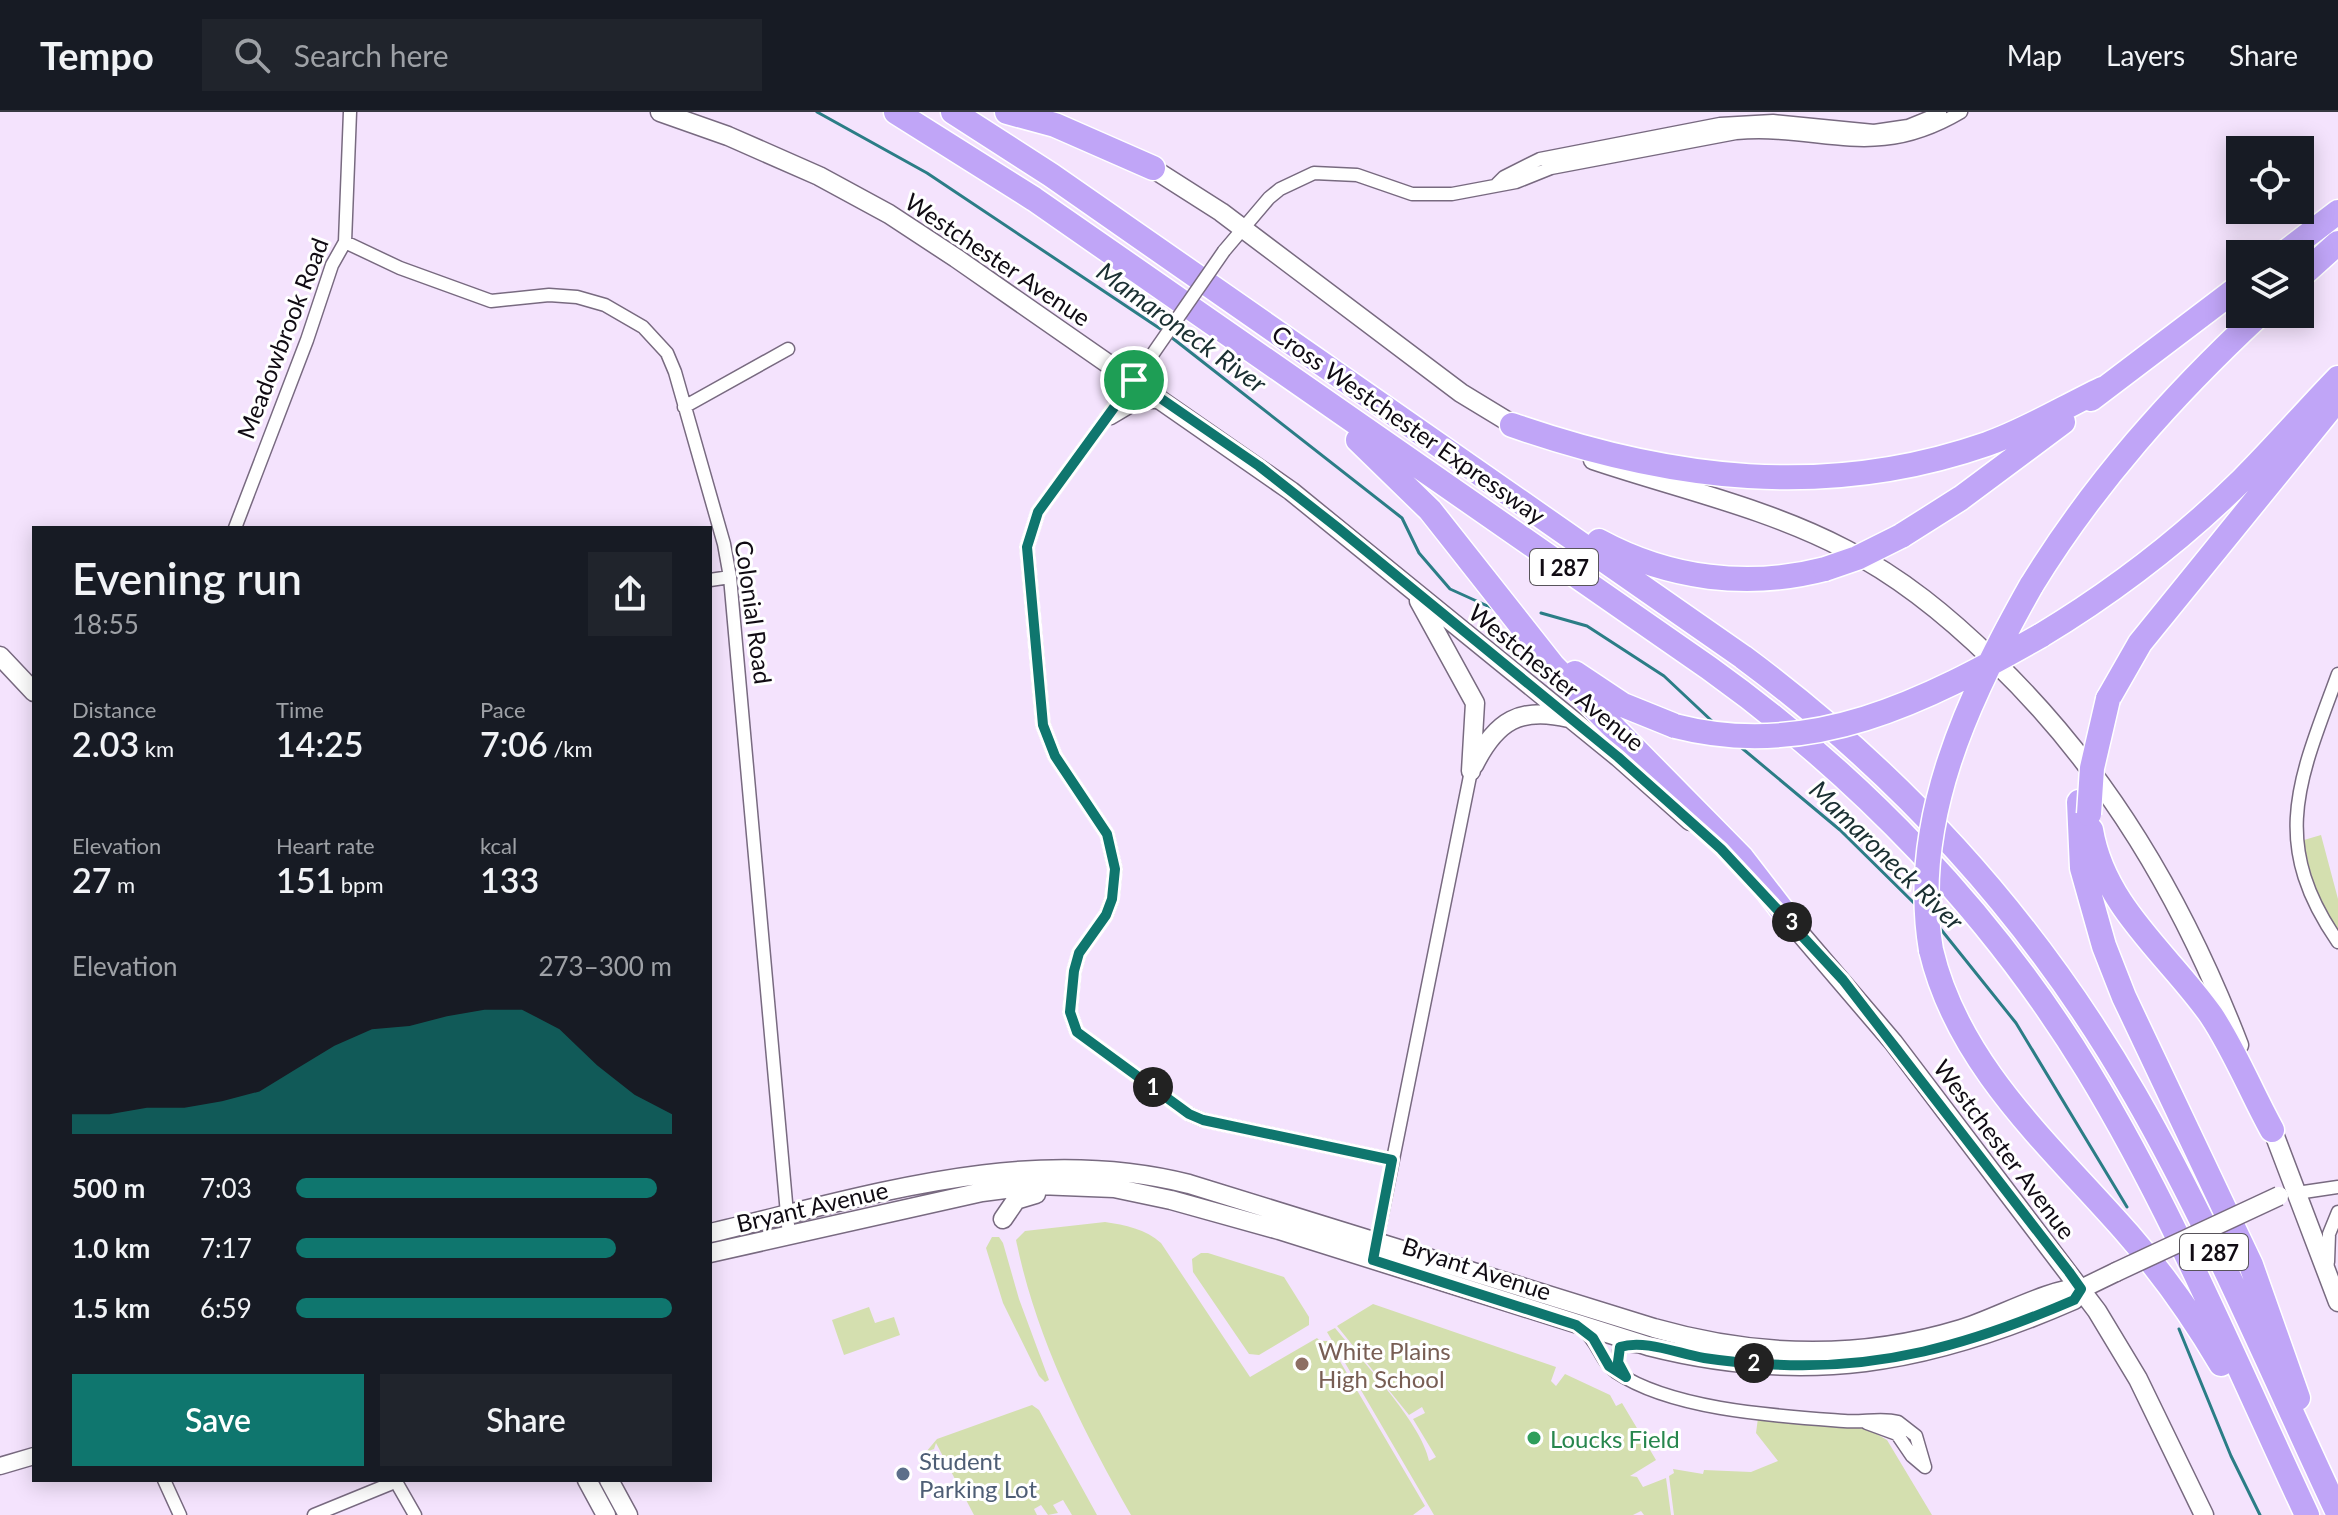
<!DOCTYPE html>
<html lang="en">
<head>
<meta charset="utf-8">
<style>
	:root { --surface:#171b24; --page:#20242c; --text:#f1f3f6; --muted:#9ea1a6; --line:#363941; --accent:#0f766e }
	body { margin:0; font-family:Lato,sans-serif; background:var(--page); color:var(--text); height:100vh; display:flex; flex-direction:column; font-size:30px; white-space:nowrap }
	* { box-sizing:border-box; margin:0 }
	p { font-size:26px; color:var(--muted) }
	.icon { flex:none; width:44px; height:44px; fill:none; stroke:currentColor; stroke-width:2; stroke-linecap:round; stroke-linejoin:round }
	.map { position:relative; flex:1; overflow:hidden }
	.drawer { position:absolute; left:32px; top:414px; width:680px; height:956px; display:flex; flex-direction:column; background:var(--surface); border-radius:0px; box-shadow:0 4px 20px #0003 }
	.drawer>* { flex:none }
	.buttons { position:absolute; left:2226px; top:24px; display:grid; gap:16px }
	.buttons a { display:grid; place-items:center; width:88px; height:88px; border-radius:0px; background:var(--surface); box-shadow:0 4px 20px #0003; font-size:40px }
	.pin { position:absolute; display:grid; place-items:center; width:68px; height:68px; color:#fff; margin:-34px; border:4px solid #fff; border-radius:50%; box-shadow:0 2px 8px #0007 }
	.km { position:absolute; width:40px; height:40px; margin:-20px; border-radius:50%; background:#222; color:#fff; font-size:22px; line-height:40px; text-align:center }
	.round { display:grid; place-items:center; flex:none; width:84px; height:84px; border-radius:0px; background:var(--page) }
	.head { display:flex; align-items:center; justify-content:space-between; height:136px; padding:0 40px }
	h1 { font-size:44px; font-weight:600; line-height:60px }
	.figures { display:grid; grid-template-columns:repeat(3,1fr); gap:12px; height:136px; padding:8px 40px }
	.figures div { display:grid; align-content:center }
	.figures b { font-size:34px; font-weight:600 }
	.figures small { font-size:22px; font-weight:400 }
	.figures p { font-size:22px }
	.chart { height:224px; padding:16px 40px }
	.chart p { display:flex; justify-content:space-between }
	.chart svg { width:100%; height:144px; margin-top:8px; fill:var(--accent); opacity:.7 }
	.primary-button { display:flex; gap:16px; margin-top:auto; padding:16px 40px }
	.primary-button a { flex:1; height:92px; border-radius:0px; background:var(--accent); color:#fff; font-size:32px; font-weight:600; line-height:92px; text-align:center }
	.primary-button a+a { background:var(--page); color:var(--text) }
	ul { padding:0 40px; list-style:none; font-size:26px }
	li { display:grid; grid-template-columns:128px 96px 1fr; align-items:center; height:60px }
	li i { height:20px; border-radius:10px; background:var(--accent) }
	header { display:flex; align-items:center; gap:48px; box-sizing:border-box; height:112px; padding:0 40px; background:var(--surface); border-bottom:2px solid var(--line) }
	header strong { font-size:38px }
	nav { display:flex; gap:44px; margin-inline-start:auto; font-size:28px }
	.search { width:560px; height:72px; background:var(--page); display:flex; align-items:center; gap:20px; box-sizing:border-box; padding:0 28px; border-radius:0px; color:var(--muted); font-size:30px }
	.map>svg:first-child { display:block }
	.green { fill:#d4dfaf }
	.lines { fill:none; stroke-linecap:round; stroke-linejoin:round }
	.stream { stroke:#2b7d86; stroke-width:3 }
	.minor-casing { stroke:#786a80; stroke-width:15 }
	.tertiary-casing { stroke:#786a80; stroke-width:19 }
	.secondary-casing { stroke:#786a80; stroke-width:21 }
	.motorway-casing { stroke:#fff; stroke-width:27 }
	.minor { stroke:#fff; stroke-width:12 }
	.tertiary { stroke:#fff; stroke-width:16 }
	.secondary { stroke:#fff; stroke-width:18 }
	.motorway { stroke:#c0a5f7; stroke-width:24 }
	.minor-bridge-casing { stroke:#786a80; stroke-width:15; stroke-linecap:butt }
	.secondary-bridge-casing { stroke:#786a80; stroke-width:21; stroke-linecap:butt }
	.motorway-bridge-casing { stroke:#fff; stroke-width:27; stroke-linecap:butt }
	.minor-bridge { stroke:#fff; stroke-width:12 }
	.secondary-bridge { stroke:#fff; stroke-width:18 }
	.motorway-bridge { stroke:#c0a5f7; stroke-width:24 }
	.route-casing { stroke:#fff; stroke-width:16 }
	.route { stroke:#0f766e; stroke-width:10 }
	.education-dot { fill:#8d6e63; stroke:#fff; stroke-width:3 }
	.leisure-dot { fill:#2e9e5b; stroke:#fff; stroke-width:3 }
	.service-dot { fill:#5c6f8a; stroke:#fff; stroke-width:3 }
	.labels { text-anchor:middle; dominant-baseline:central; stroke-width:6; stroke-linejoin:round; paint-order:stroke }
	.shield { fill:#fff; stroke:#58545a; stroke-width:2 }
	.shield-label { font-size:22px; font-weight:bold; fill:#100b13 }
	.street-label { font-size:24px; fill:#100b13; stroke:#fff }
	.education-label { font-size:24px; fill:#785e54; stroke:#fff; text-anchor:start }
	.leisure-label { font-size:24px; fill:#27864d; stroke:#fff; text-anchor:start }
	.service-label { font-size:24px; fill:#4e5e75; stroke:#fff; text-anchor:start }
	.water-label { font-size:26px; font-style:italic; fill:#1b3032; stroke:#fff }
</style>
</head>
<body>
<header>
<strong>Tempo</strong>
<div class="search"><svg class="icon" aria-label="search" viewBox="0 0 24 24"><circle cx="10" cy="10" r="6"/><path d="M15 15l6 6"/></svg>Search here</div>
<nav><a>Map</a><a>Layers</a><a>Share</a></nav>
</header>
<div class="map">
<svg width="2338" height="1403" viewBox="0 0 2338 1403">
	<rect width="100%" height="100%" fill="#f4e3fd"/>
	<path class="green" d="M 2321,723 L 2338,787 L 2338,822 C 2321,791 2308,763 2304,728 Z
		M 1105,1110 C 1125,1113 1146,1117 1161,1131 L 1250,1265 L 1317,1226 L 1320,1229 L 1328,1229 L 1425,1394 L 1413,1403 L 1131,1403 C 1082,1317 1036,1226 1016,1128 L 1025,1119 Z
		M 992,1125 L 999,1125 L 1003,1131 L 1019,1187 L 1049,1268 L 1045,1270 L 1039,1264 L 1003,1191 L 986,1136 Z
		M 1208,1141 L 1284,1165 L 1309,1205 L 1309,1213 L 1259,1243 L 1249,1242 L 1193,1160 L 1192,1147 L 1201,1141 Z
		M 1373,1192 L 1556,1255 L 1551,1269 L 1556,1274 L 1565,1262 L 1610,1283 L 1616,1294 L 1622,1291 L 1656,1348 L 1630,1364 L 1637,1365 L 1643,1375 L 1666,1366 L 1671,1403 L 1644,1403 L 1641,1399 L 1633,1403 L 1434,1403 L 1327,1220 L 1335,1216 C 1361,1248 1422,1311 1429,1349 L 1436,1345 L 1413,1307 L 1425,1301 L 1422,1295 L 1409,1303 L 1337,1214 Z
		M 869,1195 L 875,1211 L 894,1205 L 900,1223 L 844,1243 L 832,1208 Z
		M 1032,1293 L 1039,1298 L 1097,1403 L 1072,1403 L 1063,1388 L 1053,1393 L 1058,1401 L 1048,1403 L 1041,1393 L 1034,1397 L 1037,1403 L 974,1403 L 936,1331 L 934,1337 L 926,1340 L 937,1327 Z
		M 1758,1306 L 1868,1317 L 1887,1328 L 1932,1403 L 1674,1403 L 1669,1364 L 1674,1361 L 1673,1357 L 1703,1362 L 1704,1358 L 1751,1360 L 1778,1349 L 1756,1321 Z"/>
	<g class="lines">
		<path class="stream" d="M 817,0 L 927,61 L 1165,220
			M 1171,225 L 1402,406 L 1419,441 L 1450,477 L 1492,496
			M 1541,501 L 1587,514 L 1664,564 L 1714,611
			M 1737,632 L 1840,718 L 1916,793
			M 1939,815 L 2016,911 L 2127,1095
			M 2179,1217 L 2231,1344 L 2260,1403"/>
		<defs>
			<path id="minor" d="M 1497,72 L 1504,65 L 1540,47 L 1720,12 L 1773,9 L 1874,19 L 1908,14 L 1940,1
				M 345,130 L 400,156 L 491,189 L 549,183 L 577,185 L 605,193 L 643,215 L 667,241 L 675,260 L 724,432 L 730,465 L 789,1124
				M 1224,139 L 1269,86 L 1280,77 L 1314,61 L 1357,63 L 1412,82 L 1452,82 L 1516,70 L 1551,56 L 1736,21 C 1824,14 1873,52 1961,0
				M 1152,243 L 1038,400 L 1027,435 L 1043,613 L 1055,644 L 1107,722 L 1115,757 L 1112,787 L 1106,803 L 1079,841 L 1074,859 L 1070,900 L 1077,920 L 1189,1002 L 1203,1008 L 1392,1048
				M 684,295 L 788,237
				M 1111,306 L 1138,290 L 1160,290
				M 235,416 L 307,228 L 332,153 L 345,130 L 350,0
				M 710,468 L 730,465
				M 2338,562 C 2300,666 2268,729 2338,830
				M 2297,1081 L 2338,1075
				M 1375,1137 L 1471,659
				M 2328,1150 L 2329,1122 L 2338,1100
				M 1583,1218 C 1598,1229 1601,1250 1616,1260 C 1672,1298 1777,1304 1844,1309 C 1862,1311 1881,1305 1898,1310 L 1916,1324 L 1925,1355
				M 1626,1265 L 1618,1250 L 1619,1239 L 1625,1233 L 1636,1234
				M 1867,1311 L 1897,1322 L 1912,1344 L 1925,1355
				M 164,1368 L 180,1403
				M 395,1368 L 415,1403
				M 314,1403 L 390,1372 L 392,1368"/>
			<path id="tertiary" d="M 0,1354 L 34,1344"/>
			<path id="secondary" d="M 660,0 L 728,24 L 819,64 L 889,102 L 956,146 L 1291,379 L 1618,645 L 1690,709
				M 1141,49 L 1221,100 L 1461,281 L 1522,318
				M 1593,348 C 1676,376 1767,396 1845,437 C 1901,465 1949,505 1994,549 C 2107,658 2183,788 2239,933
				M 1419,489 L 1475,591 L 1471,659
				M 0,544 L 34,580
				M 1474,653 C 1496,609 1520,594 1569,606
				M 1782,800 L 1893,930 L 2097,1199 L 2138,1267 L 2204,1403
				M 2268,1006 L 2338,1190
				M 1003,1107 L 1016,1088 L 1036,1082
				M 710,1121 C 869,1084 1027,1031 1189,1072 L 1654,1216 C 1756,1245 1859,1248 1961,1217 C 1993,1208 2054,1174 2081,1177
				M 710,1141 L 982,1080 L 1038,1073 L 1114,1076 L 1171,1088 L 1279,1118 L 1648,1234 C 1805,1274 1928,1252 2074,1188 L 2081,1177 L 2116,1160
				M 587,1368 L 606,1403
				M 609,1368 L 628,1403"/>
			<path id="motorway" d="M 896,0 L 1034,87 L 1709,556 C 1860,664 1991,800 2088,959 C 2173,1099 2237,1254 2307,1403
				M 953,0 L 1051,63 L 1743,545 C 1902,663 2036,810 2135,983 C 2211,1115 2273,1263 2338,1401
				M 1007,0 L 1055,13 L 1153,56
				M 2283,142 L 2338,100
				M 2300,165 L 2338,131
				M 2091,287 L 2240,174
				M 1512,313 C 1670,368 1826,388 1987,332 C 2027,318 2064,295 2102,277
				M 1358,328 L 1430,398 L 1553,554 L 1742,746 L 1789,807
				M 1901,424 L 1961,386 L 2063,310
				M 1599,429 C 1669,467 1748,477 1825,457
				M 2031,474 C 2094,371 2172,284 2260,202
				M 2040,524 C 2113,480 2181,428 2242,368 C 2275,335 2306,299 2338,266
				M 1575,561 L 1623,593 L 1675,614
				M 2108,587 L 2140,531 L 2338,287
				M 2079,690 L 2082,756 L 2104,834 L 2124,885 L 2251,1153 L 2298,1286
				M 2091,718 C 2104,795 2168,842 2211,903 C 2235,939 2251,980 2272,1018
				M 1931,838 C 1958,954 2052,1035 2128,1122 C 2163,1162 2194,1206 2221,1252"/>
		</defs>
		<use href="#minor" class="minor-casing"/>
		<use href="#tertiary" class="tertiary-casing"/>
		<use href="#secondary" class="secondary-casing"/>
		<use href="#motorway" class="motorway-casing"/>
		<use href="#minor" class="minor"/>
		<use href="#tertiary" class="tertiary"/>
		<use href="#secondary" class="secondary"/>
		<use href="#motorway" class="motorway"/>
		<defs>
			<path id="minor-bridge" d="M 1152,243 L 1224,139"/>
			<path id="secondary-bridge" d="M 2116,1160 L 2279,1084"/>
			<path id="motorway-bridge" d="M 1825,457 L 1857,446 L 1901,424
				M 1675,614 C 1809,649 1926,589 2040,524
				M 2089,702 L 2092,656 L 2108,587
				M 1931,838 C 1909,709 1969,584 2031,474"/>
		</defs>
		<use href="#minor-bridge" class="minor-bridge-casing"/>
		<use href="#secondary-bridge" class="secondary-bridge-casing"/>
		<use href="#motorway-bridge" class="motorway-bridge-casing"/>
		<use href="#minor-bridge" class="minor-bridge"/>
		<use href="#secondary-bridge" class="secondary-bridge"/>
		<use href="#motorway-bridge" class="motorway-bridge"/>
	</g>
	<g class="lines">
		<defs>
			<path id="route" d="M 1134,268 L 1259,354 L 1338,416 L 1618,645 L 1721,737 L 1843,868 L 2069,1160 L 2081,1177 L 2074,1188 C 1972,1232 1878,1260 1765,1252 C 1745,1251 1724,1249 1704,1246 C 1679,1242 1645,1227 1620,1235 L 1618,1250 L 1626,1265 L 1609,1254 L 1593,1226 L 1576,1213 L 1373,1148 L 1392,1048 L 1203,1008 L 1189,1002 L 1077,920 L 1070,900 L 1074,859 L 1079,841 L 1106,803 L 1112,787 L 1115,757 L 1107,722 L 1055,644 L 1043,613 L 1027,435 L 1038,400 Z"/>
		</defs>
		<use href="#route" class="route-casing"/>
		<use href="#route" class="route"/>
	</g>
	<circle class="education-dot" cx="1302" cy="1252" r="8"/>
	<circle class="leisure-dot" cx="1534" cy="1326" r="8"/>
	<circle class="service-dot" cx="903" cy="1362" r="8"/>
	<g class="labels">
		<g class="shield">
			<rect x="1530" y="437" width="68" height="36" rx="6"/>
			<rect x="2180" y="1122" width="68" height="36" rx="6"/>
		</g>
		<g class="shield-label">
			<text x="1564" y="455">I 287</text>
			<text x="2214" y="1140">I 287</text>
		</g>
		<g class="street-label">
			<text transform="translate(998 147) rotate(34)">Westchester Avenue</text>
			<text transform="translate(282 226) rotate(-69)">Meadowbrook Road</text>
			<text transform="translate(1409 312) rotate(35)">Cross Westchester Expressway</text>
			<text transform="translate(754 500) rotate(82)">Colonial Road</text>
			<text transform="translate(1557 565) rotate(39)">Westchester Avenue</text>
			<text transform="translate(2005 1037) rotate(53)">Westchester Avenue</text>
			<text transform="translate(812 1094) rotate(-13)">Bryant Avenue</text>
			<text transform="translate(1477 1156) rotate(18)">Bryant Avenue</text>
		</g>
		<g class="education-label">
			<text x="1318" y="1238">White Plains<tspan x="1318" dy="28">High School</tspan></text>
		</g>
		<g class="leisure-label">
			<text x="1550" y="1326">Loucks Field</text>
		</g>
		<g class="service-label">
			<text x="919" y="1348">Student<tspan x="919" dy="28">Parking Lot</tspan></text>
		</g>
		<g class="water-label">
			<text transform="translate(1182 215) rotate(36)">Mamaroneck River</text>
			<text transform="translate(1887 743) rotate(44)">Mamaroneck River</text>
		</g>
	</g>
</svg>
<div class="buttons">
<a><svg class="icon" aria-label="locate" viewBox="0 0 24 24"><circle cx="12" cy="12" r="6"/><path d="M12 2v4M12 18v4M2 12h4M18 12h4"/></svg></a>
<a><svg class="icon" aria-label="layers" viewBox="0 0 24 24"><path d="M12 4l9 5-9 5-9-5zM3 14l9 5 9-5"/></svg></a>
</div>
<div class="pin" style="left:1134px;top:268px;background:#1e9e55"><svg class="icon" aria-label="arrive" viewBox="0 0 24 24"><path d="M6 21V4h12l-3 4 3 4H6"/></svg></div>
<b class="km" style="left:1153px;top:975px">1</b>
<b class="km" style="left:1754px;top:1251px">2</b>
<b class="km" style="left:1792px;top:810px">3</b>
<section class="drawer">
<div class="head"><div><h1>Evening run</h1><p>18:55</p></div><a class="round"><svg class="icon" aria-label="share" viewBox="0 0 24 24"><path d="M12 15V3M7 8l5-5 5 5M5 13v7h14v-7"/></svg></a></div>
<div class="figures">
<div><p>Distance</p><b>2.03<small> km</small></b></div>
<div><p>Time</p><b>14:25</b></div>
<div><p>Pace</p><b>7:06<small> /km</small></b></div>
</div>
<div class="figures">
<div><p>Elevation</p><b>27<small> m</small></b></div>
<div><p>Heart rate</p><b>151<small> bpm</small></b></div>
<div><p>kcal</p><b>133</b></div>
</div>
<div class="chart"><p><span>Elevation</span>273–300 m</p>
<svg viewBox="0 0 160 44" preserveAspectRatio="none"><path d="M0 44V38L10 38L20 36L30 36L40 34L50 31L60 24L70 17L80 12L90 11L100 8L110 6L120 6L130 12L140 23L150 32L160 38V44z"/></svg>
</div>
<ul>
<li><b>500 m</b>7:03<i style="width:96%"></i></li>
<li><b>1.0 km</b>7:17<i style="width:85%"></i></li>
<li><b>1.5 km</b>6:59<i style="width:100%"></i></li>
</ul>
<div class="primary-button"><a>Save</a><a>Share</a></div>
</section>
</div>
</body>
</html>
